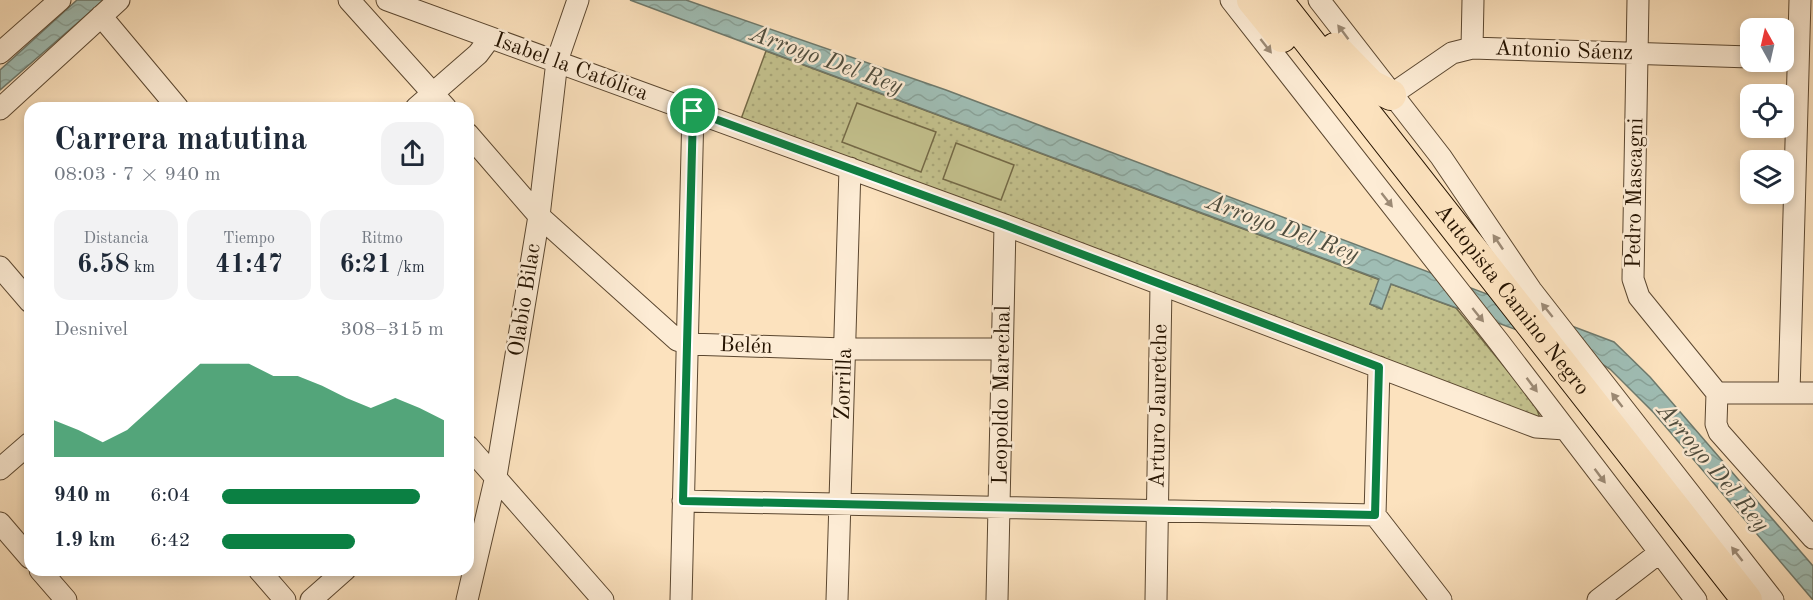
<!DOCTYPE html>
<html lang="es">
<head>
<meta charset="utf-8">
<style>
	:root { --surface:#fff; --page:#f2f2f3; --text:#1f2937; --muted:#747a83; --accent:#0b8043 }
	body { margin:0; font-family:"Old Standard TT",serif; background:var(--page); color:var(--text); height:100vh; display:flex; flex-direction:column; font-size:22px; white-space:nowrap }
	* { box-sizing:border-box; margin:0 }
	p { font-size:20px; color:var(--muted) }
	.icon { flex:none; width:33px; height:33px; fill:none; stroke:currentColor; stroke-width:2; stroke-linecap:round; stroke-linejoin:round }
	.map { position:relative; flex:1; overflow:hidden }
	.side { position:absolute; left:24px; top:102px; width:450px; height:474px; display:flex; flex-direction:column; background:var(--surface); border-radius:18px; box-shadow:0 3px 9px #0003 }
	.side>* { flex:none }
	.needle { width:39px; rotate:352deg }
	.buttons { position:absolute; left:1740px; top:18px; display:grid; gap:12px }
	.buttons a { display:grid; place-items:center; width:54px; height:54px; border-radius:12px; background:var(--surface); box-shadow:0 3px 9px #0003; font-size:30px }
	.pin { position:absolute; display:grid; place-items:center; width:51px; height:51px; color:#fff; margin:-26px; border:3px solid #fff; border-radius:50%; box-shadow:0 2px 6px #0007 }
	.round { display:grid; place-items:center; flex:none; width:63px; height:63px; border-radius:18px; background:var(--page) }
	.headline { display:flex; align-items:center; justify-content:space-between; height:102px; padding:0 30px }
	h1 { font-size:33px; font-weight:700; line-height:45px }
	.stats { display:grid; grid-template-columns:repeat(3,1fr); gap:9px; height:102px; padding:6px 30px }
	.stats div { display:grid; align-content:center; border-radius:15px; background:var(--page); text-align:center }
	.stats b { font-size:26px; font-weight:700 }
	.stats small { font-size:16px; font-weight:400 }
	.stats p { font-size:16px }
	.chart { height:168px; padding:12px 30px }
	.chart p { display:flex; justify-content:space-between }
	.chart svg { width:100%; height:108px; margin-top:6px; fill:var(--accent); opacity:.7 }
	ul { padding:0 30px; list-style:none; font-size:20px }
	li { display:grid; grid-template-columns:96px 72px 1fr; align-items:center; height:45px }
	li i { height:15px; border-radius:8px; background:var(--accent) }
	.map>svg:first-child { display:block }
	.park { fill:url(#park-dots); stroke:#746a47; stroke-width:1.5 }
	.pitch { fill:#c4c28e; stroke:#746a47; stroke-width:1.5 }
	.water { fill:url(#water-waves); stroke:#6e796c; stroke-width:1.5 }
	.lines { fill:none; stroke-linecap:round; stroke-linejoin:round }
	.minor-casing { stroke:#5b4730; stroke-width:23 }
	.highway-casing { stroke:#251300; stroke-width:32 }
	.minor { stroke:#fdecd5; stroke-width:21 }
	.highway { stroke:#fce2be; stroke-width:30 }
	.oneway { fill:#9c8a75 }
	.route-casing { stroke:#fff; stroke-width:12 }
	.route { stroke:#0b8043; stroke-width:8 }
	.labels { text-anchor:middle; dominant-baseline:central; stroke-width:5; stroke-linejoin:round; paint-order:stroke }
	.street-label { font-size:22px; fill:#251300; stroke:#fdecd5 }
	.water-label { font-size:24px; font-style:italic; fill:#504e3f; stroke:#fdecd5 }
</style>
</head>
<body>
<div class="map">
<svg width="1813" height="600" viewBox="0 0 1813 600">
	<defs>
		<pattern id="park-dots" width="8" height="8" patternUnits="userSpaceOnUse" patternTransform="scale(1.5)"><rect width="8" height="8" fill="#c4c28e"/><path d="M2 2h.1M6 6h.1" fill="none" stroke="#a8a679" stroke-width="1.8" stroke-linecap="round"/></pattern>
		<pattern id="water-waves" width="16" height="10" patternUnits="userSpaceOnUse" patternTransform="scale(1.5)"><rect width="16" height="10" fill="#9fbdb4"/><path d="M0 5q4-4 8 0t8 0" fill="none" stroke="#89a299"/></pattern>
	</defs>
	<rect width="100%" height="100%" fill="#fce2be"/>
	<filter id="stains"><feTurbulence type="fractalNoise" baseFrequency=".00333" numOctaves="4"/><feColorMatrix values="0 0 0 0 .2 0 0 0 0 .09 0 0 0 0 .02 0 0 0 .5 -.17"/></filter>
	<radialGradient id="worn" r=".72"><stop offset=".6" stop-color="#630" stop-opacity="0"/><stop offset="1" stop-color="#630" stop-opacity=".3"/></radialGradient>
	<path class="park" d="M 766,51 L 1380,280 L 1370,304 L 1381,309 L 1391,284 L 1456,308 L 1535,404 L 1540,418 L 741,119 Z"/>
	<path class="pitch" d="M 857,103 L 936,132 L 921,172 L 842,142 Z
		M 956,143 L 1014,165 L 1001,200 L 943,179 Z"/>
	<path class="water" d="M 77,0 L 104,0 L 0,90 L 0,70 Z
		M 630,0 L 686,0 L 946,90 L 1614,342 L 1650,377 L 1813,566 L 1813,600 L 1654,413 L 1610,369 L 1591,357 L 1391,284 L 1382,309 L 1370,304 L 1379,279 Z"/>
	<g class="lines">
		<defs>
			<path id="minor" d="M 349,0 L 446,108
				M 387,0 L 1005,225 L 1536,427 L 1565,429
				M 1231,0 L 1499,342 L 1696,600
				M 1319,0 L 1441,157 L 1531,290 L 1773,600
				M 1638,0 L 1633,279 L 1639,297 L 1717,393
				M 101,16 L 178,108
				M 1472,48 L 1473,0
				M 0,53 L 60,0
				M 1391,95 L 1452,53 L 1472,48 L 1750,57
				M 416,108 L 478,54 L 490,38
				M 0,109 L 119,0
				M 468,134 L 539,216 L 677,340 L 689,344 L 845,349 L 1001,349
				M 0,267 L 30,302
				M 1379,367 L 1375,515 L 1441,600
				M 1717,393 L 1716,424 L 1719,432 L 1813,538
				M 1717,393 L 1813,393
				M 1789,393 L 1800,0
				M 468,446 L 603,600
				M 0,469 L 30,443
				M 683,501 L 1375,515
				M 0,523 L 30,558
				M 40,570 L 66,600
				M 259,570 L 285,600
				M 311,600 L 345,570
				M 467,600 L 496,476 L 539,216 L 557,61 L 578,0
				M 681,600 L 693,111
				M 837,600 L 850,168
				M 997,600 L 1005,225
				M 1156,600 L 1161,285
				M 1598,600 L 1659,553"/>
			<g id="highway">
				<path d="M 1252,0 L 1282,37"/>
				<path id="s1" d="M 1277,0 L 1747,600"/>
				<path d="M 1335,48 L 1371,85 L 1391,95"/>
			</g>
		</defs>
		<use href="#minor" class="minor-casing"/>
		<use href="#highway" class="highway-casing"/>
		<use href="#minor" class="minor"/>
		<use href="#highway" class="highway"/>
	</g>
	<defs><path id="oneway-solid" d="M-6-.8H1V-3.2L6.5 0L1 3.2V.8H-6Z" transform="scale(1.5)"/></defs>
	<g class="oneway">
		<use href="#oneway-solid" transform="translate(1343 32) rotate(-127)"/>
		<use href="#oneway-solid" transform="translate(1266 46) rotate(52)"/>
		<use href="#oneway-solid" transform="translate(1387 200) rotate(52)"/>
		<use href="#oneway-solid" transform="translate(1498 242) rotate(-124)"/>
		<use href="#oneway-solid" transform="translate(1547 310) rotate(-129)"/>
		<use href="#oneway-solid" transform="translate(1478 315) rotate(51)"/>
		<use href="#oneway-solid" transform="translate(1532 385) rotate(53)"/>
		<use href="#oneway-solid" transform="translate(1617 400) rotate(-128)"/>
		<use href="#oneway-solid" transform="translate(1600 476) rotate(53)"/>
		<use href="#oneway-solid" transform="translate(1737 554) rotate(-128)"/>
	</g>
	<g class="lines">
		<defs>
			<path id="route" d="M 693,111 L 1005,225 L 1379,367 L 1375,515 L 683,501 Z"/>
		</defs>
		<use href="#route" class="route-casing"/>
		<use href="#route" class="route"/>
	</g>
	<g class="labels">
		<g class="street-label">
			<text transform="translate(1564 51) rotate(2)">Antonio Sáenz</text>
			<text transform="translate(571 67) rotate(20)">Isabel la Católica</text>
			<text transform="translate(1635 193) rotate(-89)">Pedro Mascagni</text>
			<text transform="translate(525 300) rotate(-81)">Olabio Bilac</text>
			<text stroke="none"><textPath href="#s1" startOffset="381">Autopista Camino Negro</textPath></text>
			<text transform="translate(746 346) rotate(2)">Belén</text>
			<text transform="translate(844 384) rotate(-88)">Zorrilla</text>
			<text transform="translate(1002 395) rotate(-89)">Leopoldo Marechal</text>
			<text transform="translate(1159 406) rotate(-89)">Arturo Jauretche</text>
		</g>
		<g class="water-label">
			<text transform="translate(826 61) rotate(20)">Arroyo Del Rey</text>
			<text transform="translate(1282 229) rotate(20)">Arroyo Del Rey</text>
			<text transform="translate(1712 468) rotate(50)">Arroyo Del Rey</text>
		</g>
	</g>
	<rect width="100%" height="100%" filter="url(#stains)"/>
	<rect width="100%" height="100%" fill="url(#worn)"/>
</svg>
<div class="buttons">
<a><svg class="needle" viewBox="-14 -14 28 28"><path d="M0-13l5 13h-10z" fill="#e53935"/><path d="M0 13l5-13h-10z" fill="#747a83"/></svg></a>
<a><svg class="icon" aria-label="locate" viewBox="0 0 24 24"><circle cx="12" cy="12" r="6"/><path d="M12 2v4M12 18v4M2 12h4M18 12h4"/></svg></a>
<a><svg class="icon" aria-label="layers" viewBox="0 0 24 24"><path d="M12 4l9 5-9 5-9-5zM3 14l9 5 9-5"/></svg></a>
</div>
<div class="pin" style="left:693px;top:111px;background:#1e9e55"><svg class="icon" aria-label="arrive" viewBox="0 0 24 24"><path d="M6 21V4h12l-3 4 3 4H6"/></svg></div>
<section class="side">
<div class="headline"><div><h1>Carrera matutina</h1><p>08:03 · 7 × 940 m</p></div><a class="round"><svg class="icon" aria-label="share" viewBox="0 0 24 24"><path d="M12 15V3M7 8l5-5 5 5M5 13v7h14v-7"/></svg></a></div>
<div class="stats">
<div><p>Distancia</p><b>6.58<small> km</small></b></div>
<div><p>Tiempo</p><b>41:47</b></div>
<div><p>Ritmo</p><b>6:21<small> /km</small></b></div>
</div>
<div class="chart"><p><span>Desnivel</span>308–315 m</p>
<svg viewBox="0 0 160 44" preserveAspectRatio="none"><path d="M0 44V29L10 33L20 38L30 33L40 24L50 15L60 6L70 6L80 6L90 11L100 11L110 15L120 20L130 24L140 20L150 24L160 29V44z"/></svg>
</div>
<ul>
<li><b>940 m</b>6:04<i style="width:89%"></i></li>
<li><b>1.9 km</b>6:42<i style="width:60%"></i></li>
</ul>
</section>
</div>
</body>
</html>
